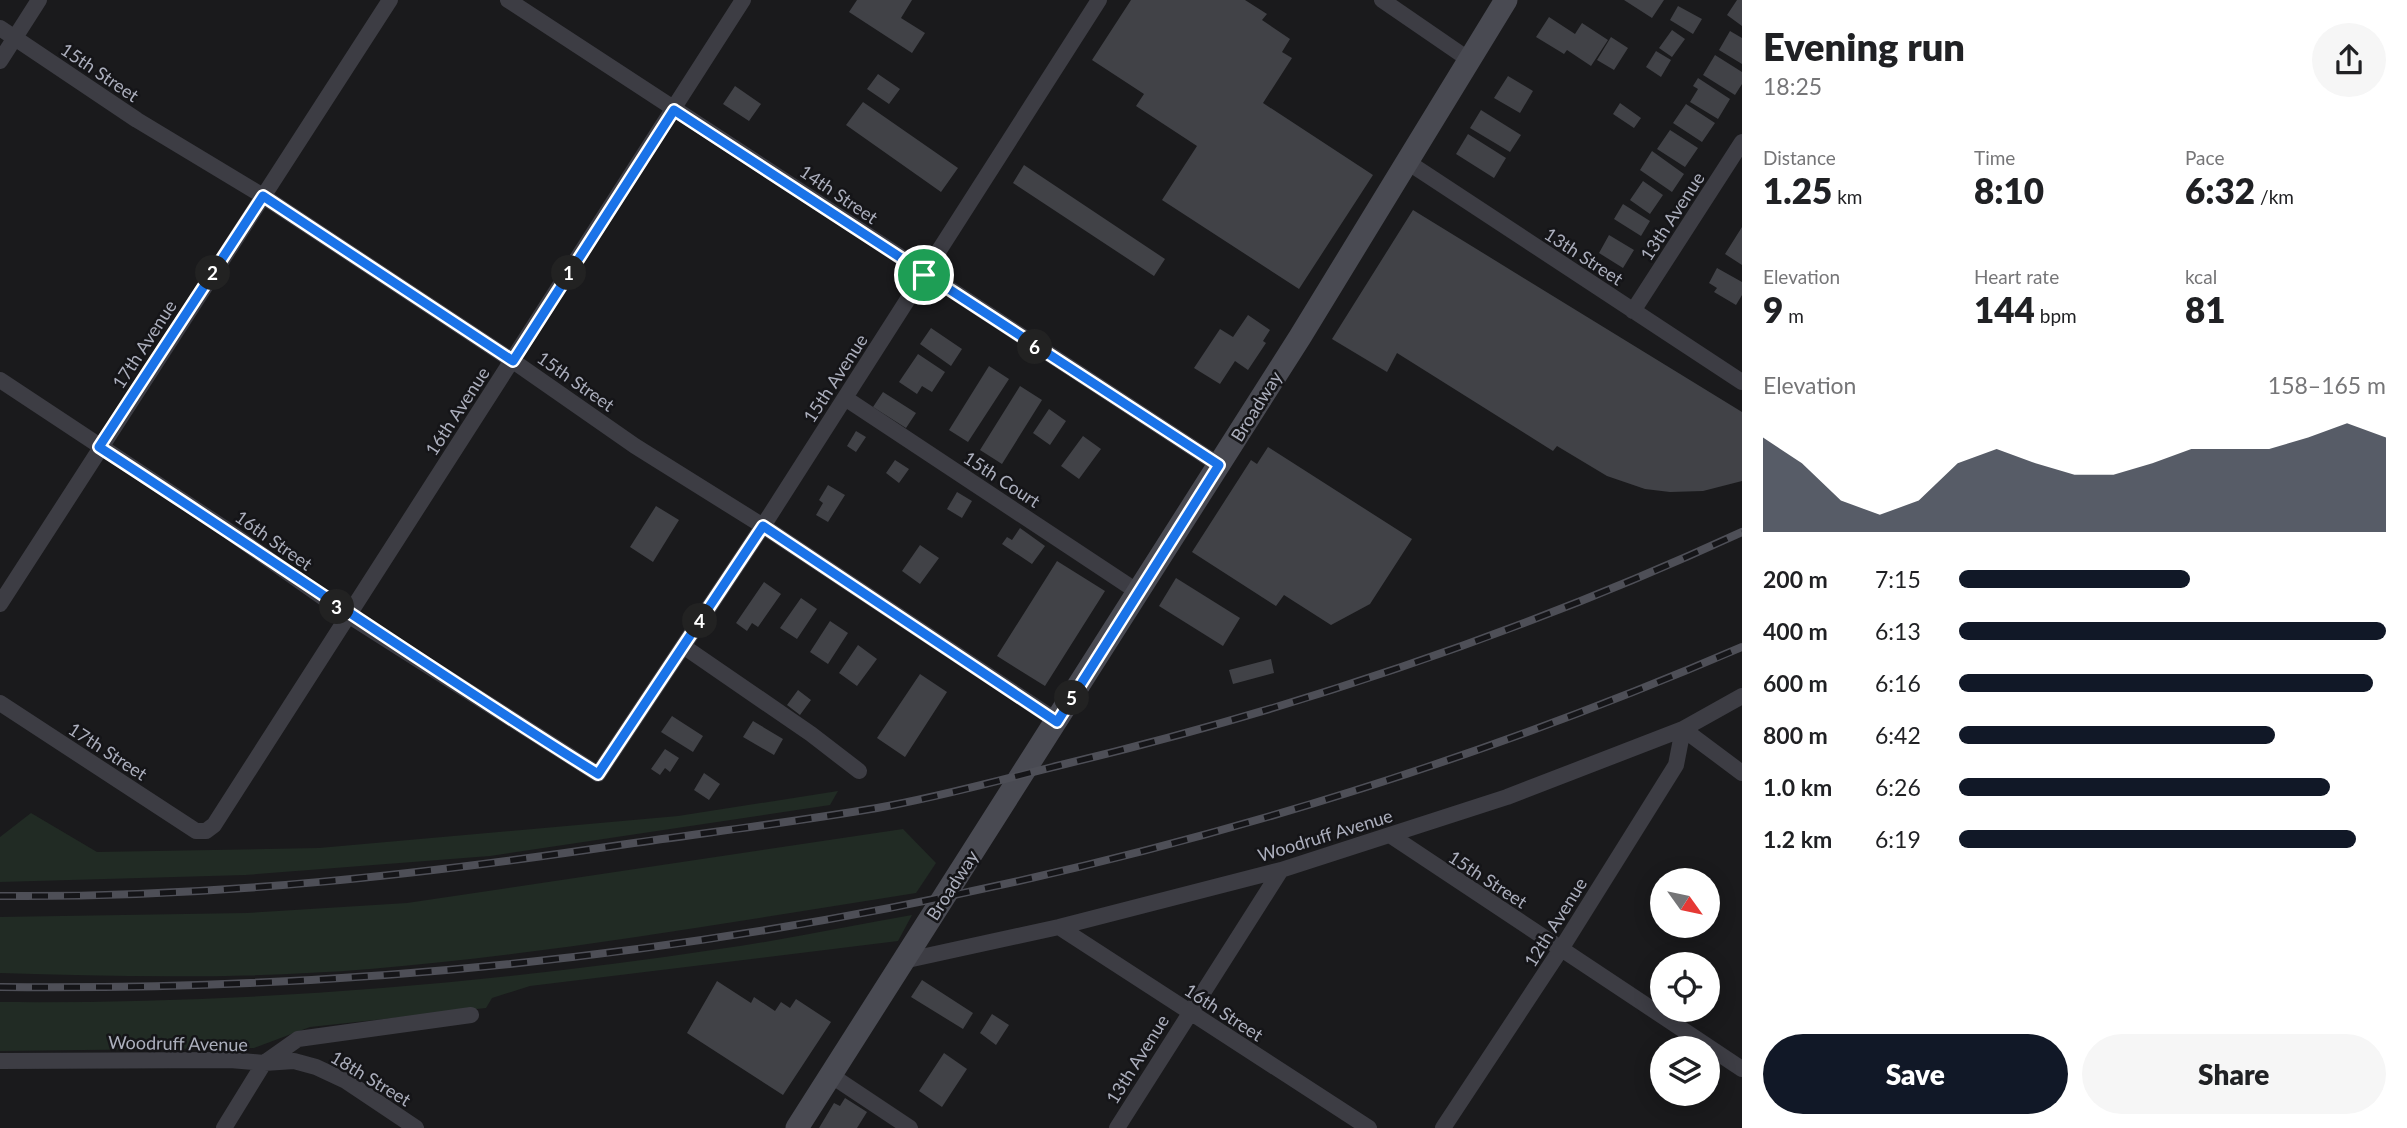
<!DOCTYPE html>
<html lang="en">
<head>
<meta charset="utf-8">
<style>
	:root { --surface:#fff; --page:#f6f6f6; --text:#202124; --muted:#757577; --accent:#111827 }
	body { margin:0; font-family:Lato,sans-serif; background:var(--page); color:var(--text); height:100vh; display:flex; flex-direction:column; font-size:26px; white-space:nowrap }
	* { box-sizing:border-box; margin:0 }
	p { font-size:23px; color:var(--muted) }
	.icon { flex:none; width:38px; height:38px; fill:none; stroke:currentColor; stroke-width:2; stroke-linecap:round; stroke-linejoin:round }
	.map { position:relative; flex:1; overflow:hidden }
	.side { display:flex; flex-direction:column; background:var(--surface); width:665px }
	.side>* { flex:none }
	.needle { width:46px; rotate:123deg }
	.controls { position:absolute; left:1650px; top:868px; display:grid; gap:14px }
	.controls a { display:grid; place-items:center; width:70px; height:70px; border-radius:50%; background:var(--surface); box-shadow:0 4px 18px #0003; font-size:35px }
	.pin { position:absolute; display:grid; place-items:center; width:60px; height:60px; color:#fff; margin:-30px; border:4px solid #fff; border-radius:50%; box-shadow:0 2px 7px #0007 }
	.km { position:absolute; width:35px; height:35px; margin:-18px; border-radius:50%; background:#222; color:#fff; font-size:19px; line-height:35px; text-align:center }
	.round { display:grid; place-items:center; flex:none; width:74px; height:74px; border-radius:37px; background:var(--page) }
	.overview { display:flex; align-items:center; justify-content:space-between; height:119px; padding:0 21px }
	h1 { font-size:38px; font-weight:800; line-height:52px }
	.metrics { display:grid; grid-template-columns:repeat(3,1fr); gap:10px; height:119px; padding:7px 21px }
	.metrics div { display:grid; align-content:center }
	.metrics b { font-size:35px; font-weight:800 }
	.metrics small { font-size:19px; font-weight:400 }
	.metrics p { font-size:19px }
	.chart { height:196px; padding:14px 21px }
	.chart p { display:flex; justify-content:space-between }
	.chart svg { width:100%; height:126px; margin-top:7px; fill:var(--accent); opacity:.7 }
	.primary-button { display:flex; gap:14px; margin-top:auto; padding:14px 21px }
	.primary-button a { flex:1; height:80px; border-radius:42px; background:var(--accent); color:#fff; font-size:28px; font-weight:800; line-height:80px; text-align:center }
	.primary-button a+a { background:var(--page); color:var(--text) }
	ul { padding:0 21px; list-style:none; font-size:23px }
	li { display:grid; grid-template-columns:112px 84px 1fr; align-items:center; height:52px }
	li i { height:18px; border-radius:9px; background:var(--accent) }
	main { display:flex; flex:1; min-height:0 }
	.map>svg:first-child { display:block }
	.green { fill:#212b24 }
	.building { fill:#414247 }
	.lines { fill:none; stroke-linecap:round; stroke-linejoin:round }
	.minor { stroke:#3d3d44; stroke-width:16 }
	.secondary { stroke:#494a52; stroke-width:23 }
	.rail-casing { stroke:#4e4f57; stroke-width:8 }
	.rail { stroke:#151518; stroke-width:5; stroke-dasharray:16; stroke-linecap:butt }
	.route-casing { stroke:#fff; stroke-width:14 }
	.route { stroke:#1a73e8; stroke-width:9 }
	.labels { text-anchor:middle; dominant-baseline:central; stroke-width:5; stroke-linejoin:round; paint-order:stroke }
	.street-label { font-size:18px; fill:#acafbd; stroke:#151518 }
</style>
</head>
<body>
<main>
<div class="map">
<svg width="1742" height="1128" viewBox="0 0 1742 1128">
	<rect width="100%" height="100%" fill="#1a1a1c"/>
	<path class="green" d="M 838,791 L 830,805 L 490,856 L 245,875 L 0,882 L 0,837 L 31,813 L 97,852 L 319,848 L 678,816 Z
		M 903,829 L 936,863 L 916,893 C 735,921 553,954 370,969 C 247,979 124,977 0,973 L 0,917 L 246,913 L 407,903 Z
		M 912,915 L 898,941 L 530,986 L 492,998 L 486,1008 L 310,1027 L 254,1048 L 0,1051 L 0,1002 C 241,1004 481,985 719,949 C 784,940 848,926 912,915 Z"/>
	<path class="building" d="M 857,0 L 912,0 L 901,18 L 925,33 L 912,53 L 849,12 Z
		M 1131,0 L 1245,0 L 1267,14 L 1262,20 L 1290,39 L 1282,52 L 1292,58 L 1263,103 L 1373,175 L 1299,289 L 1162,200 L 1197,146 L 1136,106 L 1144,94 L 1092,60 Z
		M 1624,0 L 1664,0 L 1652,18 Z
		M 1737,0 L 1742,0 L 1742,26 L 1727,15 Z
		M 1678,6 L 1702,19 L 1693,34 L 1670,20 Z
		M 1549,17 L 1575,34 L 1582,23 L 1608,40 L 1591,66 L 1567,50 L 1564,54 L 1536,37 Z
		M 1672,30 L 1685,39 L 1672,57 L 1659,48 Z
		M 1730,31 L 1742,38 L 1742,64 L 1719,50 Z
		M 1611,37 L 1628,48 L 1614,70 L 1597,60 Z
		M 1656,51 L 1671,60 L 1661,77 L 1646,67 Z
		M 1715,55 L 1742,72 L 1742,84 L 1735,95 L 1703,75 Z
		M 878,74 L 900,89 L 889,104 L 867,89 Z
		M 1508,76 L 1533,91 L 1520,113 L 1494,98 Z
		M 1698,78 L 1730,99 L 1718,119 L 1690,102 L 1698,89 L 1693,86 Z
		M 735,86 L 761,104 L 749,121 L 723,104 Z
		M 863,102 L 958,168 L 941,192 L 846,125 Z
		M 1620,103 L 1641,118 L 1634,128 L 1613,114 Z
		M 1686,104 L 1715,123 L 1702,142 L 1673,123 Z
		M 1481,110 L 1521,135 L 1510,152 L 1470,128 Z
		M 1670,130 L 1698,148 L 1685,167 L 1657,149 Z
		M 1468,134 L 1506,158 L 1494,178 L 1456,154 Z
		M 1652,151 L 1684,174 L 1672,192 L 1640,170 Z
		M 1024,165 L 1165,259 L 1154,276 L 1013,183 Z
		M 1643,181 L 1663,195 L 1650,214 L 1630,200 Z
		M 1623,204 L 1650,221 L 1641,236 L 1614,219 Z
		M 1413,210 L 1742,412 L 1742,481 L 1703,491 L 1670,492 L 1645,489 L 1607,476 L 1557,446 L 1553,451 L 1397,353 L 1387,372 L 1332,339 Z
		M 1742,227 L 1742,265 L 1725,254 Z
		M 1609,235 L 1634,250 L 1623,268 L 1599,253 Z
		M 1717,268 L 1742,282 L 1742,295 L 1736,305 L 1714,292 L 1717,288 L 1709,283 Z
		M 1248,315 L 1270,330 L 1263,341 L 1266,343 L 1248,370 L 1235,361 L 1220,384 L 1194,368 L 1220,329 L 1233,337 Z
		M 931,328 L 962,349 L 951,366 L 920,344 Z
		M 918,354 L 945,372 L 932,392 L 922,386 L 917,394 L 899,382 Z
		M 989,366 L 1009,379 L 968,442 L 949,430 Z
		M 1020,386 L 1042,400 L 1002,464 L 980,450 Z
		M 883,392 L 916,413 L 906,428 L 873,407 Z
		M 1049,409 L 1066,421 L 1050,445 L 1033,433 Z
		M 856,431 L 866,437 L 856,452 L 847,446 Z
		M 1083,436 L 1101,449 L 1079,479 L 1061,466 Z
		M 1268,447 L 1412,539 L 1370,604 L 1331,625 L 1284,595 L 1276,606 L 1192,552 L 1251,460 L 1257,464 Z
		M 895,460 L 909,469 L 899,483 L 886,473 Z
		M 828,485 L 845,495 L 828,522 L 816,515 L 823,503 L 819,500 Z
		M 957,492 L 972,501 L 962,518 L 947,509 Z
		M 656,506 L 679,520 L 653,562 L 630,547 Z
		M 1020,528 L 1045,546 L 1032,564 L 1002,544 L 1007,537 L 1012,540 Z
		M 920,545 L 939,558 L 920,584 L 902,571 Z
		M 1057,561 L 1105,591 L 1045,686 L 997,656 Z
		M 1176,578 L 1240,618 L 1223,646 L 1159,606 Z
		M 764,582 L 781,594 L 758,627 L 752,623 L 747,631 L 736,623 Z
		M 801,598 L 817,609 L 797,639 L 780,628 Z
		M 830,621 L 848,633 L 828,664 L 810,652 Z
		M 858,645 L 877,659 L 857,686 L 839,673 Z
		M 1271,659 L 1274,673 L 1233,684 L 1229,670 Z
		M 920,674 L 947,692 L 905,757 L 877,738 Z
		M 798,690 L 811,700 L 800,715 L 787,705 Z
		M 672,716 L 703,736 L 693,752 L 661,732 Z
		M 753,721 L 783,739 L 774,755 L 743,737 Z
		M 665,749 L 679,758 L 670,772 L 665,768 L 660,775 L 651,769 Z
		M 704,773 L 720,784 L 709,800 L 694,790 Z
		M 922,980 L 973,1013 L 963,1029 L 911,997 Z
		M 717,981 L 751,1003 L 754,997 L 775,1011 L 781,1002 L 790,1008 L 796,999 L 831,1022 L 783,1095 L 687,1033 Z
		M 992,1014 L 1009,1025 L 996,1045 L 980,1033 Z
		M 944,1053 L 967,1069 L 942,1107 L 919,1091 Z
		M 845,1098 L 867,1112 L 857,1128 L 819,1128 L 834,1103 L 840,1106 Z"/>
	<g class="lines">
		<path class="minor" d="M 508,0 L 1219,465
			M 1382,0 L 1468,59
			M 0,28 L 137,120 L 263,196 L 513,361 L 635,446 L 763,526 L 1057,721
			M 0,61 L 39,0
			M 1406,161 L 1742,382
			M 1633,311 L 1742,142
			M 0,380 L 227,530 L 348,615 L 598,774 L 763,526 L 1099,0
			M 845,398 L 1138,592
			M 0,604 L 390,0
			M 683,646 L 811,734 L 859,771
			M 0,703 L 196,831 L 206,831 L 214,825 L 743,0
			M 1390,835 L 1742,1069
			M 1059,927 L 1369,1128
			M 903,961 L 1059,927 L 1281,870 L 1507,797 L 1683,729 L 1742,696
			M 0,1061 L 230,1060 L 264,1063 L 298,1039 L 471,1015
			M 832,1076 L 910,1128
			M 224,1128 L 264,1063 L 294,1061 L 316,1067 L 346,1081 L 416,1128
			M 1117,1128 L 1281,870
			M 1443,1128 L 1561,949 L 1676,765 L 1683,729 L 1742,773"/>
		<path class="secondary" d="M 797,1128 L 1300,337 L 1506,0"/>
		<defs>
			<path id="rail" d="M 0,896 C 211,898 419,875 627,844 C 711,832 794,822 877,808 C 939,797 1000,780 1061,765 C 1294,709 1524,632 1742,532
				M 0,987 C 596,994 1193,883 1742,647"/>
		</defs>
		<use href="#rail" class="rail-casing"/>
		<use href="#rail" class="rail"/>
	</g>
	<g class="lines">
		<defs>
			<path id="route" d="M 674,110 L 1219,465 L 1057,722 L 763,526 L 598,774 C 429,669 266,555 99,447 L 263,196 L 513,361 Z"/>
		</defs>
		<use href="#route" class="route-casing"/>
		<use href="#route" class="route"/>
	</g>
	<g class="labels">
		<g class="street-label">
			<text transform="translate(100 72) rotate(34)">15th Street</text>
			<text transform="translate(839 194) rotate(34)">14th Street</text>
			<text transform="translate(1672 216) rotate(-57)">13th Avenue</text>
			<text transform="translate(1584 256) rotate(33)">13th Street</text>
			<text transform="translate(144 344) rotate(-57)">17th Avenue</text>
			<text transform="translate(835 378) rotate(-57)">15th Avenue</text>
			<text transform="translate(576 381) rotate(35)">15th Street</text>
			<text transform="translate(1256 406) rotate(-58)">Broadway</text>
			<text transform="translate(457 411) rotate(-57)">16th Avenue</text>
			<text transform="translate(1002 479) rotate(33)">15th Court</text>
			<text transform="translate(274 540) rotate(35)">16th Street</text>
			<text transform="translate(108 751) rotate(33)">17th Street</text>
			<text transform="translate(1325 835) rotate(-17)">Woodruff Avenue</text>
			<text transform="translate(1488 879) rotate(33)">15th Street</text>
			<text transform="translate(952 885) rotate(-57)">Broadway</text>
			<text transform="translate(1555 922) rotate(-58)">12th Avenue</text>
			<text transform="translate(1224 1012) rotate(33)">16th Street</text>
			<text transform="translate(178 1043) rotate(1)">Woodruff Avenue</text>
			<text transform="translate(1137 1059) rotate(-58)">13th Avenue</text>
			<text transform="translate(371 1078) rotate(31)">18th Street</text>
		</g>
	</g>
</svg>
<div class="controls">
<a><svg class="needle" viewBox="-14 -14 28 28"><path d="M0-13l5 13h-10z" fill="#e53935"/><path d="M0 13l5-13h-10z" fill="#757577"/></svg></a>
<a><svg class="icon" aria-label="locate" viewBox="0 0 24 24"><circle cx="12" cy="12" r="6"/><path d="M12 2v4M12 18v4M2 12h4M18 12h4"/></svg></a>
<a><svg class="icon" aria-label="layers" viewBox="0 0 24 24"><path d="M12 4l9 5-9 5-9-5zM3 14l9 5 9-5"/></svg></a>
</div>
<div class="pin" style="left:924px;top:275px;background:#1e9e55"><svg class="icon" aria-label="arrive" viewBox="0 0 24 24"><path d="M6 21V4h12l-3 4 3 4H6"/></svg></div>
<b class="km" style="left:569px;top:273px">1</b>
<b class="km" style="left:213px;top:273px">2</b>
<b class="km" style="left:337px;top:607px">3</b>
<b class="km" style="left:700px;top:621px">4</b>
<b class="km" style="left:1072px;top:698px">5</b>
<b class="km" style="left:1035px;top:347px">6</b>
</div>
<section class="side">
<div class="overview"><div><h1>Evening run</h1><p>18:25</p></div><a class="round"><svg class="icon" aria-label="share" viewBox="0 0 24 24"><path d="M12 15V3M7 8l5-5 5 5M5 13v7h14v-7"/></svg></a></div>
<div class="metrics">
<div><p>Distance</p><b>1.25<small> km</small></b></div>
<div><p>Time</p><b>8:10</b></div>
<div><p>Pace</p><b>6:32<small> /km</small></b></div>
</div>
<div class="metrics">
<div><p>Elevation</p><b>9<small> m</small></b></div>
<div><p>Heart rate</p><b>144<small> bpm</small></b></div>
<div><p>kcal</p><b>81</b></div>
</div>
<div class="chart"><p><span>Elevation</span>158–165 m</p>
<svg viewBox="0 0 160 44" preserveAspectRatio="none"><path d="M0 44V11L10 20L20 33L30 38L40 33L50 20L60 15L70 20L80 24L90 24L100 20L110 15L120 15L130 15L140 11L150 6L160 11V44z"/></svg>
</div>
<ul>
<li><b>200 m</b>7:15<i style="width:54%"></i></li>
<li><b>400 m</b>6:13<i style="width:100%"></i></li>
<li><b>600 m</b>6:16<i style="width:97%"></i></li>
<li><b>800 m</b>6:42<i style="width:74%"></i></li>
<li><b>1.0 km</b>6:26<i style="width:87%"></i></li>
<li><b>1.2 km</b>6:19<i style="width:93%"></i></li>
</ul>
<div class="primary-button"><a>Save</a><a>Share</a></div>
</section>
</main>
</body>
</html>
